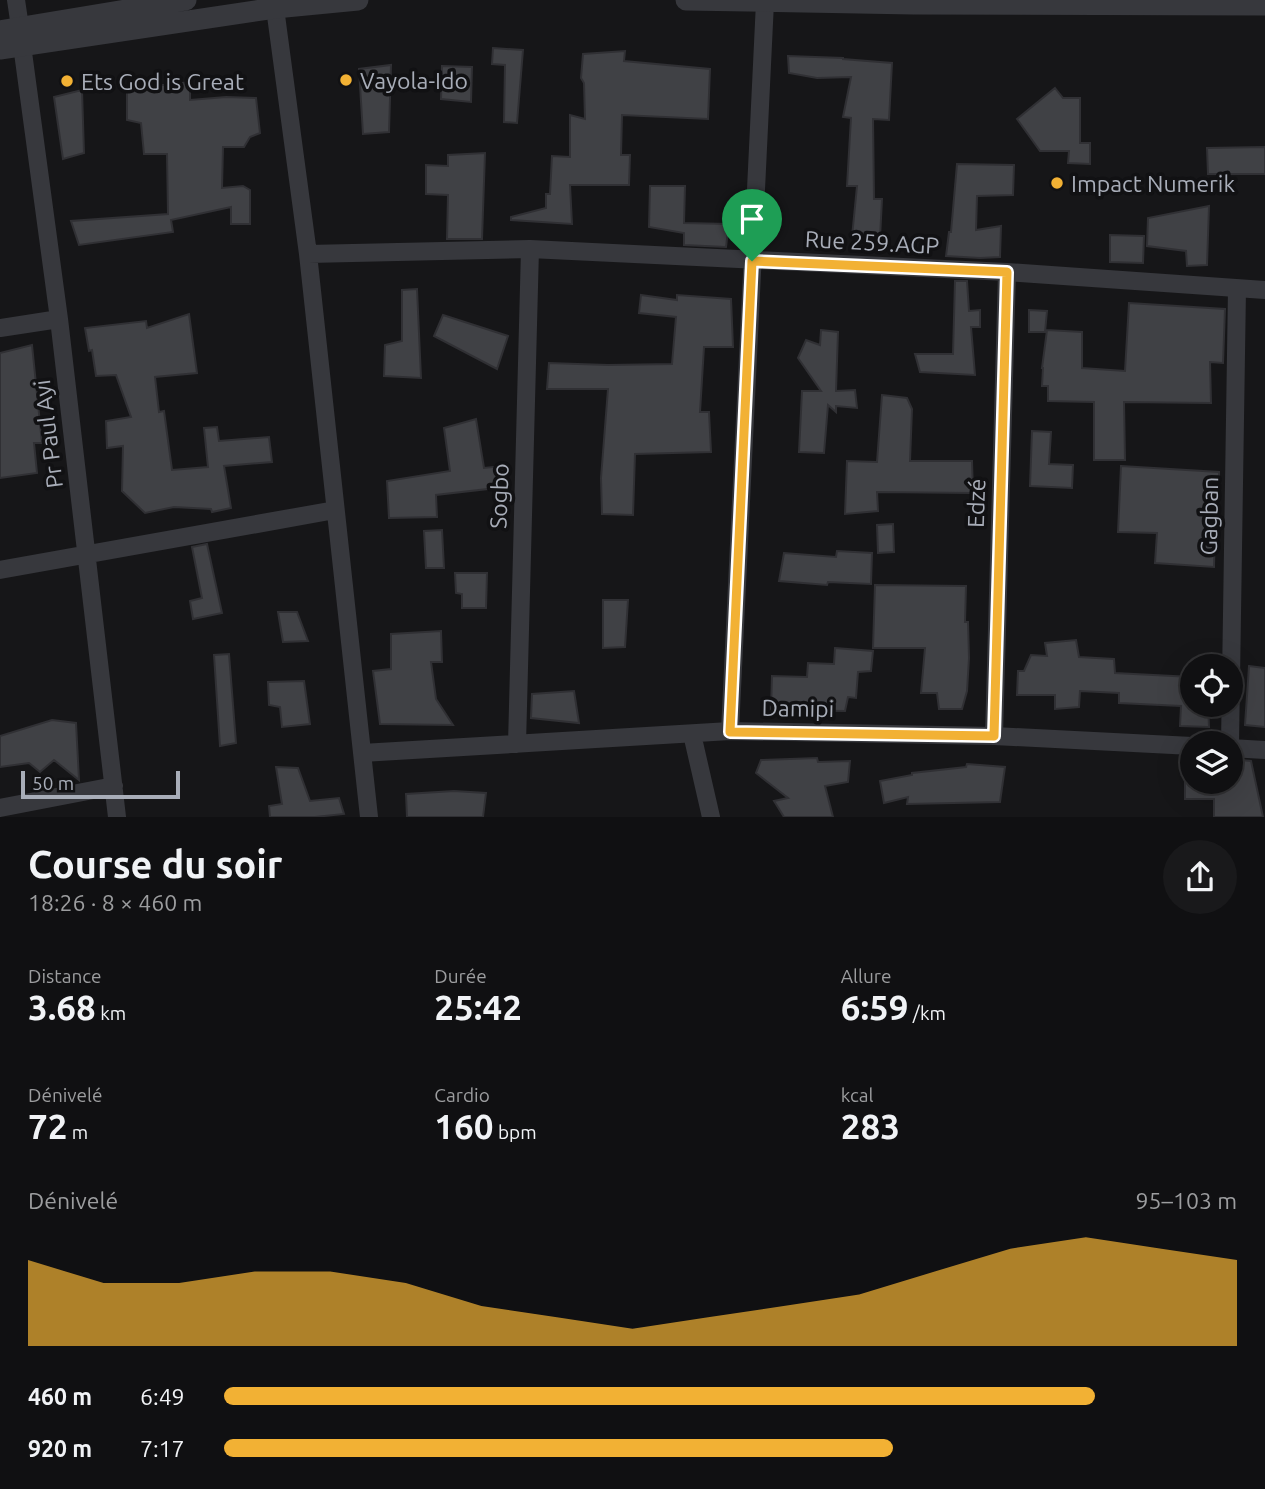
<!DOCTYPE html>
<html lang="fr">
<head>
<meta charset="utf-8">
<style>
	:root { --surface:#101012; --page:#19191b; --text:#f1f3f6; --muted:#9c9d9f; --line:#303032; --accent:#f2b134 }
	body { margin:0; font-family:Ubuntu,sans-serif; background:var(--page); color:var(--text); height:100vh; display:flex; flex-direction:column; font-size:26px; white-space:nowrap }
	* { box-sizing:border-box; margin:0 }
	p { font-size:23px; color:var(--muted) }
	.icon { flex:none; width:38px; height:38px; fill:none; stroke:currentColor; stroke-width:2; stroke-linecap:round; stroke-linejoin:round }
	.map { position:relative; height:817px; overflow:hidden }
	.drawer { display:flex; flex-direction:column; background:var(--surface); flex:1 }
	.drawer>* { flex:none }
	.buttons { position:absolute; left:1180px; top:654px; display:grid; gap:14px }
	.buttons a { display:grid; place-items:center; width:63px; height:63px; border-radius:50%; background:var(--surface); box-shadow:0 7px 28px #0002,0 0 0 2px var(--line); font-size:35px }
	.scale { position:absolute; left:21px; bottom:18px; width:159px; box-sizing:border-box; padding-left:7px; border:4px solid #a8adb8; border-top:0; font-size:19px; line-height:24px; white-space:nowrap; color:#a8adb8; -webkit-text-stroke:5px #111113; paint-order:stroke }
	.pin { position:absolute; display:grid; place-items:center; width:60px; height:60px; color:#fff; margin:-72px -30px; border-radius:50% 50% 50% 0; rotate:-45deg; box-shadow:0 0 7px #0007 }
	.pin .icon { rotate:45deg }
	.round { display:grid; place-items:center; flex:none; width:74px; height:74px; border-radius:37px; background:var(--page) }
	.headline { display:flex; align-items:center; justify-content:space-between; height:119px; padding:0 28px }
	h1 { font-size:38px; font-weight:600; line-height:52px }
	.figures { display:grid; grid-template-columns:repeat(3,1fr); gap:10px; height:119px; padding:7px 28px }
	.figures div { display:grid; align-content:center }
	.figures b { font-size:35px; font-weight:600 }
	.figures small { font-size:19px; font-weight:400 }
	.figures p { font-size:19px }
	.chart { height:196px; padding:14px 28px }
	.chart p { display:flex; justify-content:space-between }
	.chart svg { width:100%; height:126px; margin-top:7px; fill:var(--accent); opacity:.7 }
	ul { padding:0 28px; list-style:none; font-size:23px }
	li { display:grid; grid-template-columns:112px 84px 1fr; align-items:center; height:52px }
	li i { height:18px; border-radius:9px; background:var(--accent) }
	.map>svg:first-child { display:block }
	.building { fill:#404145; stroke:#303034; stroke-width:2 }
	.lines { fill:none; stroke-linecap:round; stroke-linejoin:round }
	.minor { stroke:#37383d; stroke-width:18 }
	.tertiary { stroke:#37383d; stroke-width:21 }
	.route-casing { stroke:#fff; stroke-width:14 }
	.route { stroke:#f2b134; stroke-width:9 }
	.poi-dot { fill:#f2b134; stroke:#111113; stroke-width:2.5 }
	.labels { text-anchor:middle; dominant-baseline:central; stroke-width:7; stroke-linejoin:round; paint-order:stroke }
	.poi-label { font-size:23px; fill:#a8adb8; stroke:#111113; text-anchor:start }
	.street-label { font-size:23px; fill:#a8adb8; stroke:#111113 }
</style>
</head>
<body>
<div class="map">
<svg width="1265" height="817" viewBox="0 0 1265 817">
	<rect width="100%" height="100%" fill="#161618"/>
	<path class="building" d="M 493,48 L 523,50 L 517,123 L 504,122 L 505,65 L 492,64 Z
		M 625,51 L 624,61 L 710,69 L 708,119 L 622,115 L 621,155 L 630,155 L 629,185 L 570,185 L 572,224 L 511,220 L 511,217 L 546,208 L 546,194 L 550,194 L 552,156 L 570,157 L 570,115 L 585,119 L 584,83 L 581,78 L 583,54 Z
		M 788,56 L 843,58 L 843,59 L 892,63 L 889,120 L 873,119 L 874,199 L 882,199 L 880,238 L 852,237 L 857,186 L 847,186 L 851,118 L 843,117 L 851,77 L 817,78 L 789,73 Z
		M 391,65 L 389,132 L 363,134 L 359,69 Z
		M 442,66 L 472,67 L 471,102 L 441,99 Z
		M 190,82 L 190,100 L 226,97 L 256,98 L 260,133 L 250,137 L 244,147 L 223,147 L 222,188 L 243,186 L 250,190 L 250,224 L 231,224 L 231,207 L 171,220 L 173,232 L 79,245 L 71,221 L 168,214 L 167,154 L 144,154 L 141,123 L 127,120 L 127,89 Z
		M 1055,88 L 1063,98 L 1080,98 L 1080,143 L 1090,143 L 1090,164 L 1068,163 L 1069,151 L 1040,151 L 1017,119 Z
		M 82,90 L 84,153 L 63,159 L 54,97 Z
		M 1265,147 L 1265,174 L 1208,174 L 1207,148 Z
		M 485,153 L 482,239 L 447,239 L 448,195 L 426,194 L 426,165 L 448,166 L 448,155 Z
		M 957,164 L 1014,165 L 1013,195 L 977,196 L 976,230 L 1001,226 L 1000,257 L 980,258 L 946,256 L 949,232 L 951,232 Z
		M 650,186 L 685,186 L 684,223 L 729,224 L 726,247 L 684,245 L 684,233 L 649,227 Z
		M 1209,206 L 1207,265 L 1187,266 L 1186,251 L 1147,246 L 1148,218 Z
		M 1110,235 L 1144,236 L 1143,263 L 1110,262 Z
		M 955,281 L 967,281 L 969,311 L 980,310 L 980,327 L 971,327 L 975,375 L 920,372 L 915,354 L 953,354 Z
		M 417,289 L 421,378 L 384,376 L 385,345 L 402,341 L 402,290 Z
		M 641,295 L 677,300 L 677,295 L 731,299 L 733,347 L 704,347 L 700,412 L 709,412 L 711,452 L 635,454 L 633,515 L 602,514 L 601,478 L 608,389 L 547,389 L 549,363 L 608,365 L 672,364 L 676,317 L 639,313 Z
		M 1129,303 L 1225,309 L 1223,363 L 1210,362 L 1211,403 L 1124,402 L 1125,460 L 1094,460 L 1094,402 L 1048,401 L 1048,386 L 1042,386 L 1043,368 L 1042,368 L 1047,330 L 1082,332 L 1082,368 L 1125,371 Z
		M 1029,310 L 1047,311 L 1045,332 L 1029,332 Z
		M 189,314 L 197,373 L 155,377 L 159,412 L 164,411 L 172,470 L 208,467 L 204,428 L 217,427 L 219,441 L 269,437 L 272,462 L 224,466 L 231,508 L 212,512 L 211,509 L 174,507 L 145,513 L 122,491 L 123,446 L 107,448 L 106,421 L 131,417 L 116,375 L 96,376 L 92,350 L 89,351 L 85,328 L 146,321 L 147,328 Z
		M 443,315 L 508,336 L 497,369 L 434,336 Z
		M 821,330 L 838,332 L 836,391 L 855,390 L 857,408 L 836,406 L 836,412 L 828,405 L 824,453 L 799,452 L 802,391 L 821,391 L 798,358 L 806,340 L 820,345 Z
		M 32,345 L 42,443 L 34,443 L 37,473 L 0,478 L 0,353 Z
		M 882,395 L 907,398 L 912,409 L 910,461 L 972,461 L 973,493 L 877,492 L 878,511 L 845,514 L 847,461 L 877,462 Z
		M 476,419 L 484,468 L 502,466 L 505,487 L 436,495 L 437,517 L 389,518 L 387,481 L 450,471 L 444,428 Z
		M 1032,431 L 1051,432 L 1049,464 L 1073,465 L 1072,488 L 1030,486 Z
		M 1121,466 L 1219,472 L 1219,488 L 1216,488 L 1214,567 L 1155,563 L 1157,533 L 1118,532 Z
		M 893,524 L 894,552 L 878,553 L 877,525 Z
		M 442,530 L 444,568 L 426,568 L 424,531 Z
		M 207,544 L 222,613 L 193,619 L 190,601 L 202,598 L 192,547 Z
		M 837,551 L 872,553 L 871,584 L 828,582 L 827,585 L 779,581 L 784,553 L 836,557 Z
		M 455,573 L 487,573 L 486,608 L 462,608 L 462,594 L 456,593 Z
		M 875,585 L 966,586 L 965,622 L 968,622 L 969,658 L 967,691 L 962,709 L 939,709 L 937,693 L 921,693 L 925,648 L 873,648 Z
		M 603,600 L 628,600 L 625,647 L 603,648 Z
		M 278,612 L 297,612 L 308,641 L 283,642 Z
		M 441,631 L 442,662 L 431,662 L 436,699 L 453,725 L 380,724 L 373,671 L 391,669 L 391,634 Z
		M 1076,640 L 1079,657 L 1114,659 L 1115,673 L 1192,677 L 1192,705 L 1208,705 L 1209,727 L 1180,726 L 1181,706 L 1119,703 L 1119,693 L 1080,691 L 1079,707 L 1055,709 L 1055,695 L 1017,695 L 1018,671 L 1024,671 L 1031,655 L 1047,656 L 1045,643 Z
		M 835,648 L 873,651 L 871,671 L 858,672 L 856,698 L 848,697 L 845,711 L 771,710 L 772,676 L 807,677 L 808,663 L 834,664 Z
		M 229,654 L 236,743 L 220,746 L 214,655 Z
		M 1249,666 L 1265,668 L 1265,727 L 1245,725 Z
		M 304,681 L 310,724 L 282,727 L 280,707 L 269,705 L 268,682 Z
		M 574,691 L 579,723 L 531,718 L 532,694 Z
		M 52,720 L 76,723 L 79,780 L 54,760 L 40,772 L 29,763 L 0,767 L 0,736 Z
		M 817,758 L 818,762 L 850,761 L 848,782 L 825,786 L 833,817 L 784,817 L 774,801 L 788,798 L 756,773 L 761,760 Z
		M 1230,759 L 1251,761 L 1263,817 L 1214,817 L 1214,799 L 1185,799 L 1185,782 L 1230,782 Z
		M 967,764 L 1005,767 L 1000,802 L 907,804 L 908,797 L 884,803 L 880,781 L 912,775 L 912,773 L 966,767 Z
		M 276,767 L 298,768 L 310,801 L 339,798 L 344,814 L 315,817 L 270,817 L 269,806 L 282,804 Z
		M 454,791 L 486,793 L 483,817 L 407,817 L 406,794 Z"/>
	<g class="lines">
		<path class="minor" d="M 16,0 L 20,27
			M 275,8 L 308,254 L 369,817
			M 22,45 L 59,319 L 117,817
			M 308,254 L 530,249 L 1007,272 L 1265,290
			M 0,328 L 59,319
			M 0,570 L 335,510
			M 730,731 L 765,2
			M 692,734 L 711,817
			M 994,736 L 1007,272
			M 517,744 L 530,249
			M 1230,744 L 1237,289
			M 1230,748 L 1265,750
			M 362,753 L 730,731 L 994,736 L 1192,746
			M 0,808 L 114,786"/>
		<path class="tertiary" d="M 686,0 L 914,4 L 1265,5
			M 0,31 L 186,0
			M 0,49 L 275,8 L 358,0"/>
	</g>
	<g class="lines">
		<defs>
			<path id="route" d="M 752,261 L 1007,272 L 994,736 L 730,732 Z"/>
		</defs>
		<use href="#route" class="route-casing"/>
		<use href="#route" class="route"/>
	</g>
	<g class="poi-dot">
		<circle cx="346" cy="80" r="7"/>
		<circle cx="67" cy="81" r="7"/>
		<circle cx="1057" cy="183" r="7"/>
	</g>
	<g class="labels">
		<g class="poi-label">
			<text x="360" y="80">Vayola-Ido</text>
			<text x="81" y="81">Ets God is Great</text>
			<text x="1071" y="183">Impact Numerik</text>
		</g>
		<g class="street-label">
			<text transform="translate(872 242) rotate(3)">Rue 259.AGP</text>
			<text transform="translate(48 434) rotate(-97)">Pr Paul Ayi</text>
			<text transform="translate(499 496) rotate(-88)">Sogbo</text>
			<text transform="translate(976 503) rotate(-88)">Edzé</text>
			<text transform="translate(1209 516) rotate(-89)">Gagban</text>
			<text transform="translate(798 708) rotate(1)">Damipi</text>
		</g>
	</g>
</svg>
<div class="buttons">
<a><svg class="icon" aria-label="locate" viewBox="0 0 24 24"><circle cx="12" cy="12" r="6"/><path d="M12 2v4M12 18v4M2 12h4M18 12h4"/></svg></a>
<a><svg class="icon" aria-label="layers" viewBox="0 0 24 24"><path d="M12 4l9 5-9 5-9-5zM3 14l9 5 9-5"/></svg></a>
</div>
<div class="scale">50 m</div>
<div class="pin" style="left:752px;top:261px;background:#1e9e55"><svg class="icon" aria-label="arrive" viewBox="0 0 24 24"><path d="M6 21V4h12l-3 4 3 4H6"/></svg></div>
</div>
<section class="drawer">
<div class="headline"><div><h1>Course du soir</h1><p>18:26 · 8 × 460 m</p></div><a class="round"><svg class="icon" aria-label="share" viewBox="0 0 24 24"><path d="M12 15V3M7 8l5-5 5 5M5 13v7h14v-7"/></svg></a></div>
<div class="figures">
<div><p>Distance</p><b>3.68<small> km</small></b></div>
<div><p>Durée</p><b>25:42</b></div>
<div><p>Allure</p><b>6:59<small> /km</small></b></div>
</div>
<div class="figures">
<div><p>Dénivelé</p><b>72<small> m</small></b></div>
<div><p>Cardio</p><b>160<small> bpm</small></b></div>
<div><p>kcal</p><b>283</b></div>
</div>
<div class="chart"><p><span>Dénivelé</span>95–103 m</p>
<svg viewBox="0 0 160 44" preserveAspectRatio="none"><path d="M0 44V14L10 22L20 22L30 18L40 18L50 22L60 30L70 34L80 38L90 34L100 30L110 26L120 18L130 10L140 6L150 10L160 14V44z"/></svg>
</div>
<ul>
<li><b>460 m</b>6:49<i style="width:86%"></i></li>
<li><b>920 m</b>7:17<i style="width:66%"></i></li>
</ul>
</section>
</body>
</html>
